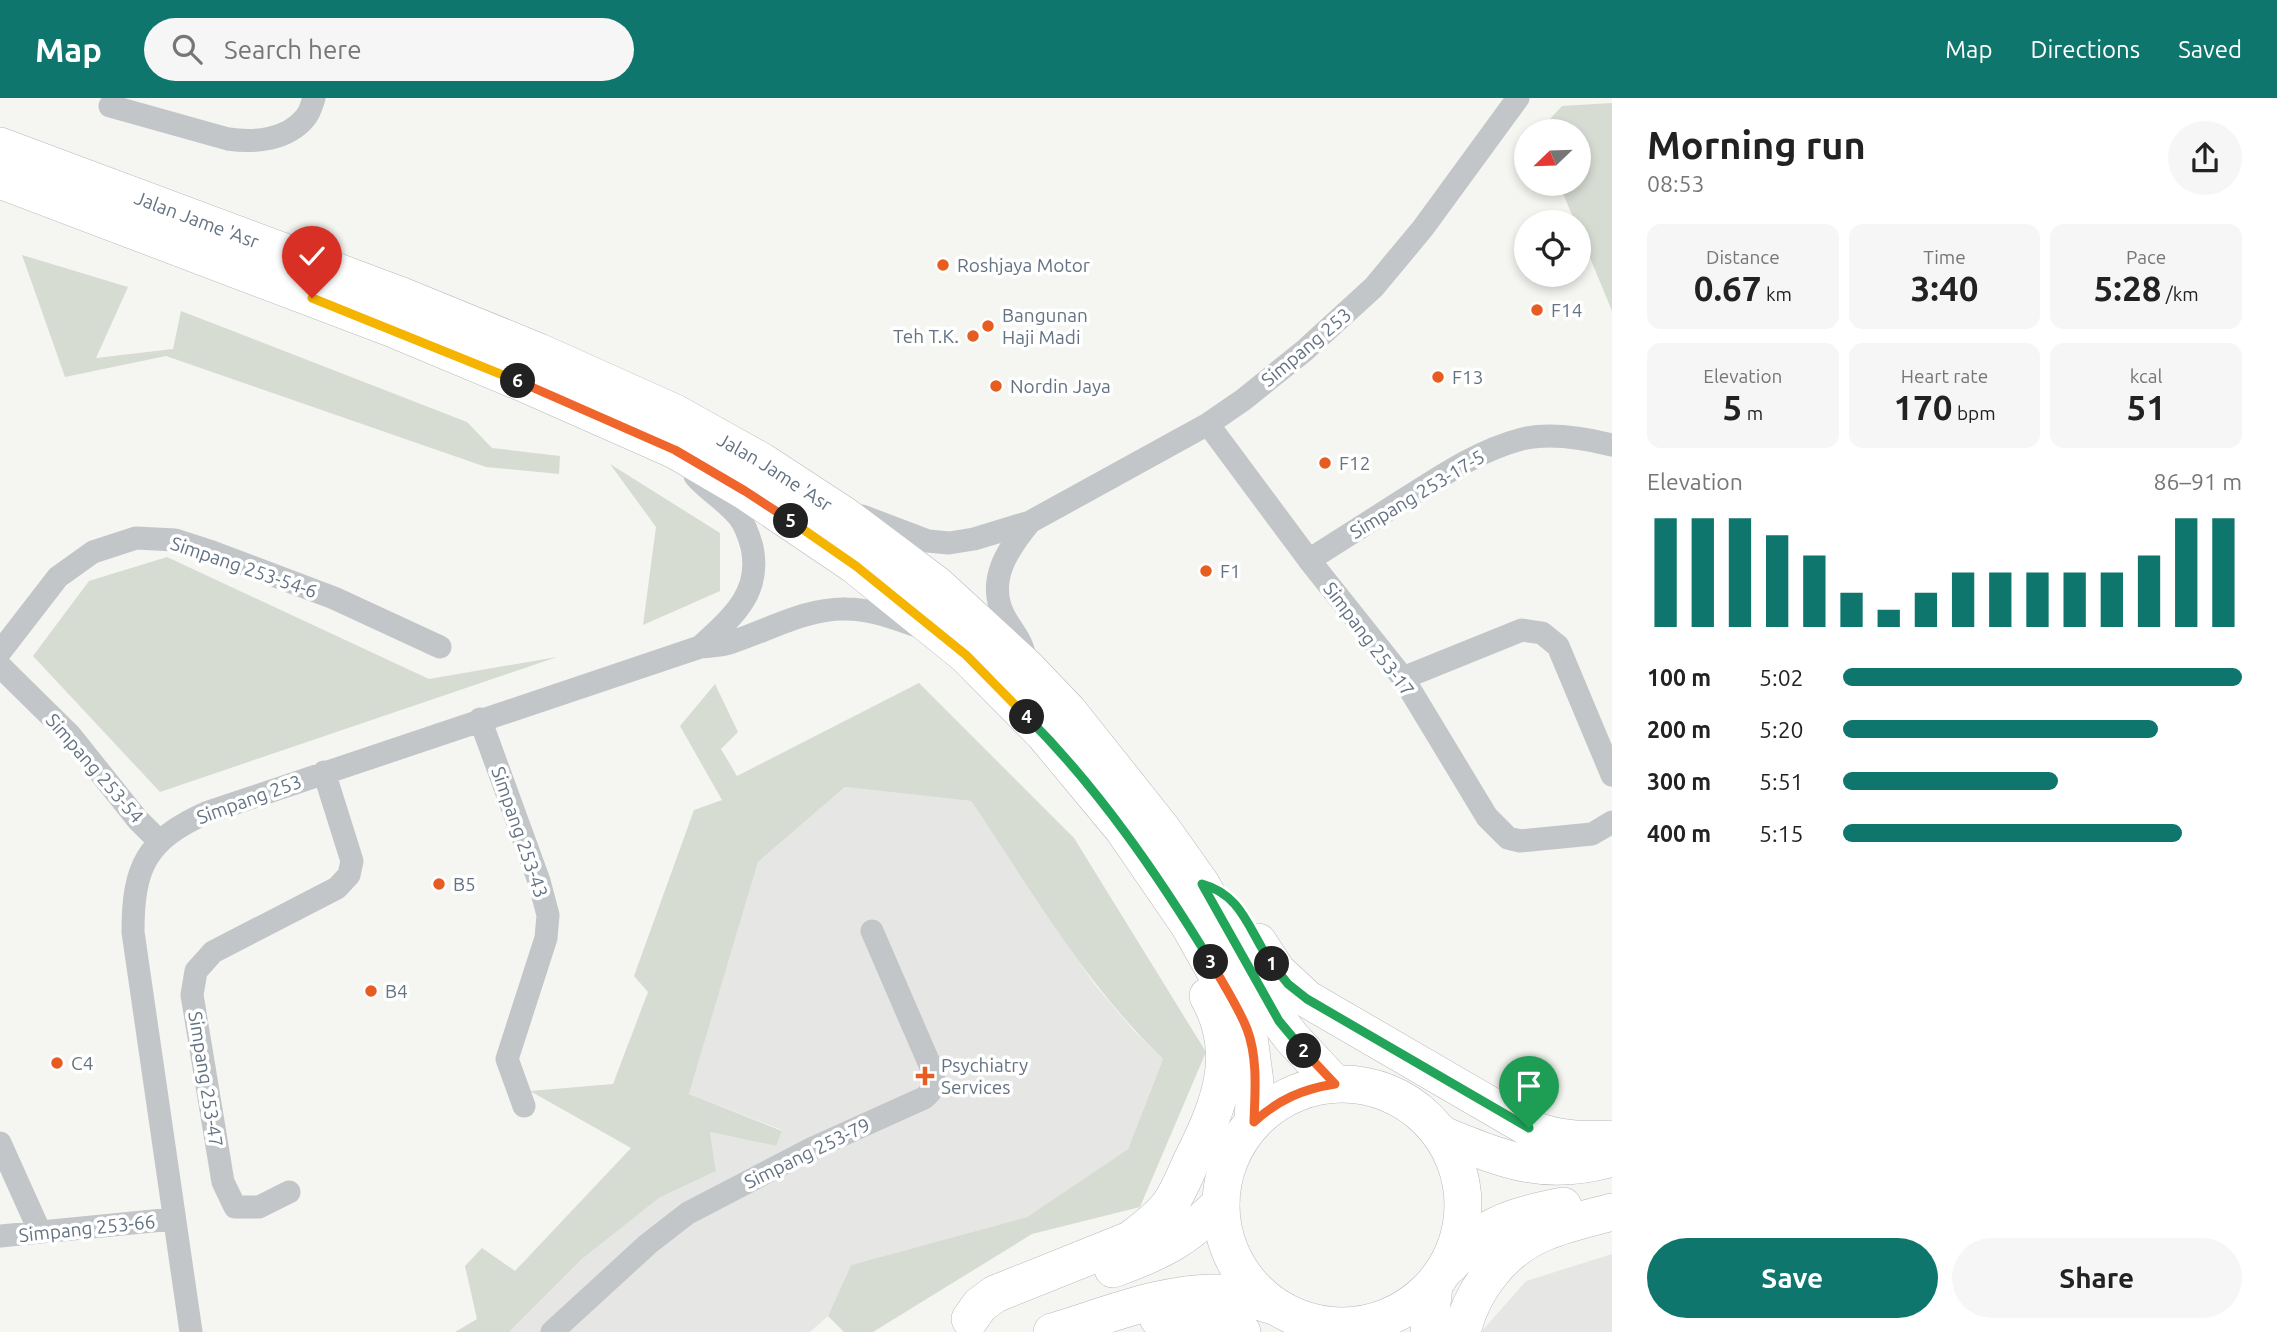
<!DOCTYPE html>
<html lang="en">
<head>
<meta charset="utf-8">
<style>
	:root { --surface:#fff; --page:#f6f6f6; --text:#222; --muted:#767676; --accent:#0f766e }
	body { margin:0; font-family:Ubuntu,sans-serif; background:var(--page); color:var(--text); height:100vh; display:flex; flex-direction:column; font-size:26px; white-space:nowrap }
	* { box-sizing:border-box; margin:0 }
	p { font-size:23px; color:var(--muted) }
	.icon { flex:none; width:38px; height:38px; fill:none; stroke:currentColor; stroke-width:2; stroke-linecap:round; stroke-linejoin:round }
	.map { position:relative; flex:1; overflow:hidden }
	.details { display:flex; flex-direction:column; background:var(--surface); width:665px }
	.details>* { flex:none }
	.needle { width:46px; rotate:247deg }
	.buttons { position:absolute; left:1514px; top:21px; display:grid; gap:14px }
	.buttons a { display:grid; place-items:center; width:77px; height:77px; border-radius:50%; background:var(--surface); box-shadow:0 4px 10px #0003; font-size:35px }
	.pin { position:absolute; display:grid; place-items:center; width:60px; height:60px; color:#fff; margin:-72px -30px; border-radius:50% 50% 50% 0; rotate:-45deg; box-shadow:0 0 7px #0007 }
	.pin .icon { rotate:45deg }
	.km { position:absolute; width:35px; height:35px; margin:-18px; border-radius:50%; background:#222; color:#fff; font-size:19px; line-height:35px; text-align:center }
	.round { display:grid; place-items:center; flex:none; width:74px; height:74px; border-radius:37px; background:var(--page) }
	.overview { display:flex; align-items:center; justify-content:space-between; height:119px; padding:0 35px }
	h1 { font-size:38px; font-weight:700; line-height:52px }
	.stats { display:grid; grid-template-columns:repeat(3,1fr); gap:10px; height:119px; padding:7px 35px }
	.stats div { display:grid; align-content:center; border-radius:14px; background:var(--page); text-align:center }
	.stats b { font-size:35px; font-weight:700 }
	.stats small { font-size:19px; font-weight:400 }
	.stats p { font-size:19px }
	.chart { height:196px; padding:14px 35px }
	.chart p { display:flex; justify-content:space-between }
	.chart svg { width:100%; height:126px; margin-top:7px; stroke:var(--accent); stroke-width:6 }
	.primary-button { display:flex; gap:14px; margin-top:auto; padding:14px 35px }
	.primary-button a { flex:1; height:80px; border-radius:42px; background:var(--accent); color:#fff; font-size:28px; font-weight:700; line-height:80px; text-align:center }
	.primary-button a+a { background:var(--page); color:var(--text) }
	ul { padding:0 35px; list-style:none; font-size:23px }
	li { display:grid; grid-template-columns:112px 84px 1fr; align-items:center; height:52px }
	li i { height:18px; border-radius:9px; background:var(--accent) }
	header { display:flex; align-items:center; gap:42px; box-sizing:border-box; height:98px; padding:0 35px; background:var(--accent); color:#fff }
	header strong { font-size:33px }
	nav { display:flex; gap:38px; margin-inline-start:auto; font-size:24px }
	.search { width:490px; height:63px; background:var(--page); display:flex; align-items:center; gap:18px; box-sizing:border-box; padding:0 24px; border-radius:38px; color:var(--muted); font-size:26px }
	main { display:flex; flex:1; min-height:0 }
	.map>svg:first-child { display:block }
	.built { fill:#e6e7e5 }
	.green { fill:#d6dcd2 }
	.lines { fill:none; stroke-linecap:round; stroke-linejoin:round }
	.primary-casing { stroke:#b5b9bd; stroke-width:38 }
	.minor { stroke:#c2c6c9; stroke-width:23 }
	.primary { stroke:#fff; stroke-width:37 }
	.split-1-casing { stroke:#fff; stroke-width:14 }
	.split-2-casing { stroke:#fff; stroke-width:14 }
	.split-3-casing { stroke:#fff; stroke-width:14 }
	.split-4-casing { stroke:#fff; stroke-width:14 }
	.split-5-casing { stroke:#fff; stroke-width:14 }
	.split-6-casing { stroke:#fff; stroke-width:14 }
	.split-7-casing { stroke:#fff; stroke-width:14 }
	.split-1 { stroke:#22a559; stroke-width:9 }
	.split-2 { stroke:#22a559; stroke-width:9 }
	.split-3 { stroke:#f0652b; stroke-width:9 }
	.split-4 { stroke:#22a559; stroke-width:9 }
	.split-5 { stroke:#f5b400; stroke-width:9 }
	.split-6 { stroke:#f0652b; stroke-width:9 }
	.split-7 { stroke:#f5b400; stroke-width:9 }
	.poi-dot { fill:#e75c20; stroke:#fff; stroke-width:2.5 }
	.labels { text-anchor:middle; dominant-baseline:central; stroke-width:7; stroke-linejoin:round; paint-order:stroke }
	.street-label { font-size:19px; fill:#647383; stroke:#fff }
	.poi-label { font-size:19px; fill:#647383; stroke:#fff; text-anchor:start }
</style>
</head>
<body>
<header>
<strong>Map</strong>
<div class="search"><svg class="icon" aria-label="search" viewBox="0 0 24 24"><circle cx="10" cy="10" r="6"/><path d="M15 15l6 6"/></svg>Search here</div>
<nav><a>Map</a><a>Directions</a><a>Saved</a></nav>
</header>
<main>
<div class="map">
<svg width="1612" height="1234" viewBox="0 0 1612 1234">
	<rect width="100%" height="100%" fill="#f5f5f1"/>
	<path class="built" d="M 845,689 L 971,703 L 1095,887 L 1135,934 L 1163,961 L 1128,1051 L 1027,1119 L 851,1167 L 828,1218 L 810,1234 L 509,1234 L 582,1161 L 659,1100 L 716,1073 L 710,1034 L 776,1048 L 782,1032 L 689,996 L 758,764 Z
		M 1612,1156 L 1612,1234 L 1481,1234 L 1526,1183 Z"/>
	<path class="green" d="M 1612,5 L 1612,213 L 1579,133 L 1578,124 L 1575,124 L 1559,86 L 1578,86 L 1578,33 L 1539,33 L 1562,8 Z
		M 22,157 L 128,189 L 96,260 L 173,251 L 181,213 L 467,324 L 492,350 L 560,358 L 559,376 L 486,369 L 166,258 L 65,279 Z
		M 610,366 L 720,435 L 720,493 L 643,527 L 656,429 Z
		M 167,459 L 429,581 L 557,559 L 160,694 L 33,558 L 89,483 Z
		M 919,585 L 1074,740 L 1206,954 L 1140,1109 L 1032,1136 L 873,1234 L 844,1234 L 828,1218 L 851,1167 L 1027,1119 L 1128,1051 L 1163,961 C 1085,886 1031,791 971,703 L 845,689 L 758,764 L 689,996 L 782,1033 L 776,1048 L 710,1034 L 716,1073 L 659,1100 L 582,1161 L 509,1234 L 455,1234 L 477,1221 L 465,1168 L 482,1150 L 515,1173 L 631,1050 L 530,993 L 613,986 L 648,894 L 634,878 L 694,712 L 722,702 L 680,628 L 715,586 L 738,634 L 721,651 L 737,678 Z"/>
	<g class="lines">
		<defs>
			<g id="primary">
				<path id="s1" d="M 0,48 L 402,198 L 539,254 L 675,315 L 761,363 L 845,418 L 937,487 L 1026,569 L 1069,614 L 1162,731 L 1201,786 L 1279,923 L 1292,940 L 1335,986"/>
				<path d="M 0,82 L 391,230 L 523,285 L 675,352 L 745,393 L 856,468 L 966,557 L 1044,636 L 1123,731 L 1189,827 L 1248,932 L 1255,984 L 1253,1024"/>
				<path d="M 1258,844 L 1277,873 L 1307,901 L 1529,1030 C 1557,1042 1582,1042 1612,1041"/>
				<circle cx="1342" cy="1107" r="121"/>
				<path d="M 1440,1036 C 1503,1061 1543,1080 1612,1060"/>
				<path d="M 1450,1167 C 1459,1157 1468,1147 1478,1139 C 1502,1120 1535,1114 1563,1108"/>
				<path d="M 1113,1171 C 1160,1154 1186,1141 1221,1105"/>
				<path d="M 1158,1220 C 1189,1216 1213,1222 1242,1234"/>
				<path d="M 970,1221 L 980,1207 L 995,1196 L 1130,1142 C 1143,1132 1160,1120 1170,1106 C 1179,1093 1185,1077 1192,1062 C 1219,1008 1241,956 1208,898"/>
				<path d="M 1052,1234 C 1106,1218 1165,1193 1221,1195 C 1239,1196 1258,1204 1274,1208"/>
				<path d="M 1429,1234 L 1434,1187"/>
				<path d="M 1462,1234 C 1472,1191 1503,1151 1545,1134 C 1566,1125 1590,1120 1612,1114"/>
			</g>
		</defs>
		<use href="#primary" class="primary-casing"/>
		<path class="minor" d="M 110,8 L 228,41 C 255,45 287,42 305,20 C 310,15 312,6 314,0
			M 1208,326 L 1309,462 L 1403,580 L 1487,719 L 1508,740 L 1520,743 L 1592,736 L 1612,724
			M 695,378 C 708,393 726,403 739,419 C 746,428 749,438 752,449 C 762,496 731,520 700,549
			M 862,418 L 928,443 L 949,445 L 974,441 L 1030,424 L 1208,326 L 1243,302 L 1304,253 L 1374,189 L 1423,130 L 1518,0
			M 1309,462 C 1342,441 1375,420 1408,399 C 1444,376 1480,352 1522,341 C 1551,334 1584,340 1612,347
			M 0,554 L 58,479 L 93,454 L 136,440 L 175,442 L 212,454 L 334,500 L 440,549
			M 1025,562 C 1024,544 1012,533 1004,518 C 986,482 1008,451 1030,424
			M 0,568 L 70,637 L 138,722 L 159,743
			M 1403,580 L 1522,532 L 1542,535 L 1558,548 L 1612,677
			M 480,621 L 539,783 L 548,817 L 546,840 L 507,961 L 524,1008
			M 0,1045 L 40,1134
			M 289,1094 L 259,1109 L 235,1109 L 223,1084 L 192,897 L 196,873 L 213,854 L 337,790 L 349,777 L 352,763 L 324,674
			M 0,1138 L 173,1121
			M 191,1234 L 133,834 C 133,769 146,742 206,715 L 700,549 C 710,548 722,548 732,544 C 769,532 806,510 846,511 C 872,511 896,521 920,529
			M 552,1234 L 648,1146 L 688,1115 L 811,1051 L 924,1000 C 934,992 935,986 933,974 L 872,833"/>
		<use href="#primary" class="primary"/>
	</g>
	<g class="lines">
		<defs>
			<path id="split-1" d="M 1272,866 L 1288,886 L 1307,901 L 1529,1030"/>
			<path id="split-2" d="M 1272,866 C 1249,834 1243,797 1202,786 L 1279,923 L 1304,953"/>
			<path id="split-3" d="M 1211,864 C 1223,886 1238,908 1247,931 C 1258,960 1255,994 1254,1024 C 1278,1002 1302,991 1335,986 L 1304,953"/>
			<path id="split-4" d="M 1027,619 C 1099,691 1158,777 1211,864"/>
			<path id="split-5" d="M 791,423 L 856,468 L 966,557 L 1027,619"/>
			<path id="split-6" d="M 518,283 L 675,352 L 745,393 L 791,423"/>
			<path id="split-7" d="M 312,200 L 518,283"/>
		</defs>
		<use href="#split-1" class="split-1-casing"/>
		<use href="#split-2" class="split-2-casing"/>
		<use href="#split-3" class="split-3-casing"/>
		<use href="#split-4" class="split-4-casing"/>
		<use href="#split-5" class="split-5-casing"/>
		<use href="#split-6" class="split-6-casing"/>
		<use href="#split-7" class="split-7-casing"/>
		<use href="#split-1" class="split-1"/>
		<use href="#split-2" class="split-2"/>
		<use href="#split-3" class="split-3"/>
		<use href="#split-4" class="split-4"/>
		<use href="#split-5" class="split-5"/>
		<use href="#split-6" class="split-6"/>
		<use href="#split-7" class="split-7"/>
	</g>
	<g class="poi-dot">
		<circle cx="943" cy="167" r="7"/>
		<circle cx="1537" cy="212" r="7"/>
		<circle cx="988" cy="228" r="7"/>
		<circle cx="973" cy="238" r="7"/>
		<circle cx="1438" cy="279" r="7"/>
		<circle cx="996" cy="288" r="7"/>
		<circle cx="1325" cy="365" r="7"/>
		<circle cx="1206" cy="473" r="7"/>
		<circle cx="439" cy="786" r="7"/>
		<circle cx="371" cy="893" r="7"/>
		<circle cx="57" cy="965" r="7"/>
		<path d="M921.5 967.5h7v7h7v7h-7v7h-7v-7h-7v-7h7z"/>
	</g>
	<g class="labels">
		<g class="street-label">
			<text stroke="none"><textPath href="#s1" startOffset="210">Jalan Jame 'Asr</textPath></text>
			<text transform="translate(1306 249) rotate(-40)">Simpang 253</text>
			<text stroke="none"><textPath href="#s1" startOffset="842">Jalan Jame 'Asr</textPath></text>
			<text transform="translate(1417 396) rotate(-31)">Simpang 253-17-5</text>
			<text transform="translate(244 469) rotate(19)">Simpang 253-54-6</text>
			<text transform="translate(1369 541) rotate(53)">Simpang 253-17</text>
			<text transform="translate(95 670) rotate(49)">Simpang 253-54</text>
			<text transform="translate(249 701) rotate(-20)">Simpang 253</text>
			<text transform="translate(520 734) rotate(71)">Simpang 253-43</text>
			<text transform="translate(206 981) rotate(81)">Simpang 253-47</text>
			<text transform="translate(807 1055) rotate(-26)">Simpang 253-79</text>
			<text transform="translate(87 1130) rotate(-6)">Simpang 253-66</text>
		</g>
		<g class="poi-label">
			<text x="957" y="167">Roshjaya Motor</text>
			<text x="1551" y="212">F14</text>
			<text x="1002" y="217">Bangunan<tspan x="1002" dy="22">Haji Madi</tspan></text>
			<text x="959" y="238" text-anchor="end">Teh T.K.</text>
			<text x="1452" y="279">F13</text>
			<text x="1010" y="288">Nordin Jaya</text>
			<text x="1339" y="365">F12</text>
			<text x="1220" y="473">F1</text>
			<text x="453" y="786">B5</text>
			<text x="385" y="893">B4</text>
			<text x="71" y="965">C4</text>
			<text x="941" y="967">Psychiatry<tspan x="941" dy="22">Services</tspan></text>
		</g>
	</g>
</svg>
<div class="buttons">
<a><svg class="needle" viewBox="-14 -14 28 28"><path d="M0-13l5 13h-10z" fill="#e53935"/><path d="M0 13l5-13h-10z" fill="#767676"/></svg></a>
<a><svg class="icon" aria-label="locate" viewBox="0 0 24 24"><circle cx="12" cy="12" r="6"/><path d="M12 2v4M12 18v4M2 12h4M18 12h4"/></svg></a>
</div>
<div class="pin" style="left:1529px;top:1030px;background:#1e9e55"><svg class="icon" aria-label="arrive" viewBox="0 0 24 24"><path d="M6 21V4h12l-3 4 3 4H6"/></svg></div>
<div class="pin" style="left:312px;top:200px;background:#d93025"><svg class="icon" aria-label="check" viewBox="0 0 24 24"><path d="M5 12l5 5 9-10"/></svg></div>
<b class="km" style="left:1272px;top:866px">1</b>
<b class="km" style="left:1304px;top:953px">2</b>
<b class="km" style="left:1211px;top:864px">3</b>
<b class="km" style="left:1027px;top:619px">4</b>
<b class="km" style="left:791px;top:423px">5</b>
<b class="km" style="left:518px;top:283px">6</b>
</div>
<section class="details">
<div class="overview"><div><h1>Morning run</h1><p>08:53</p></div><a class="round"><svg class="icon" aria-label="share" viewBox="0 0 24 24"><path d="M12 15V3M7 8l5-5 5 5M5 13v7h14v-7"/></svg></a></div>
<div class="stats">
<div><p>Distance</p><b>0.67<small> km</small></b></div>
<div><p>Time</p><b>3:40</b></div>
<div><p>Pace</p><b>5:28<small> /km</small></b></div>
</div>
<div class="stats">
<div><p>Elevation</p><b>5<small> m</small></b></div>
<div><p>Heart rate</p><b>170<small> bpm</small></b></div>
<div><p>kcal</p><b>51</b></div>
</div>
<div class="chart"><p><span>Elevation</span>86–91 m</p>
<svg viewBox="0 0 160 44" preserveAspectRatio="none"><path d="M5 44V6M15 44V6M25 44V6M35 44V12M45 44V19M55 44V32M65 44V38M75 44V32M85 44V25M95 44V25M105 44V25M115 44V25M125 44V25M135 44V19M145 44V6M155 44V6"/></svg>
</div>
<ul>
<li><b>100 m</b>5:02<i style="width:100%"></i></li>
<li><b>200 m</b>5:20<i style="width:79%"></i></li>
<li><b>300 m</b>5:51<i style="width:54%"></i></li>
<li><b>400 m</b>5:15<i style="width:85%"></i></li>
</ul>
<div class="primary-button"><a>Save</a><a>Share</a></div>
</section>
</main>
</body>
</html>
